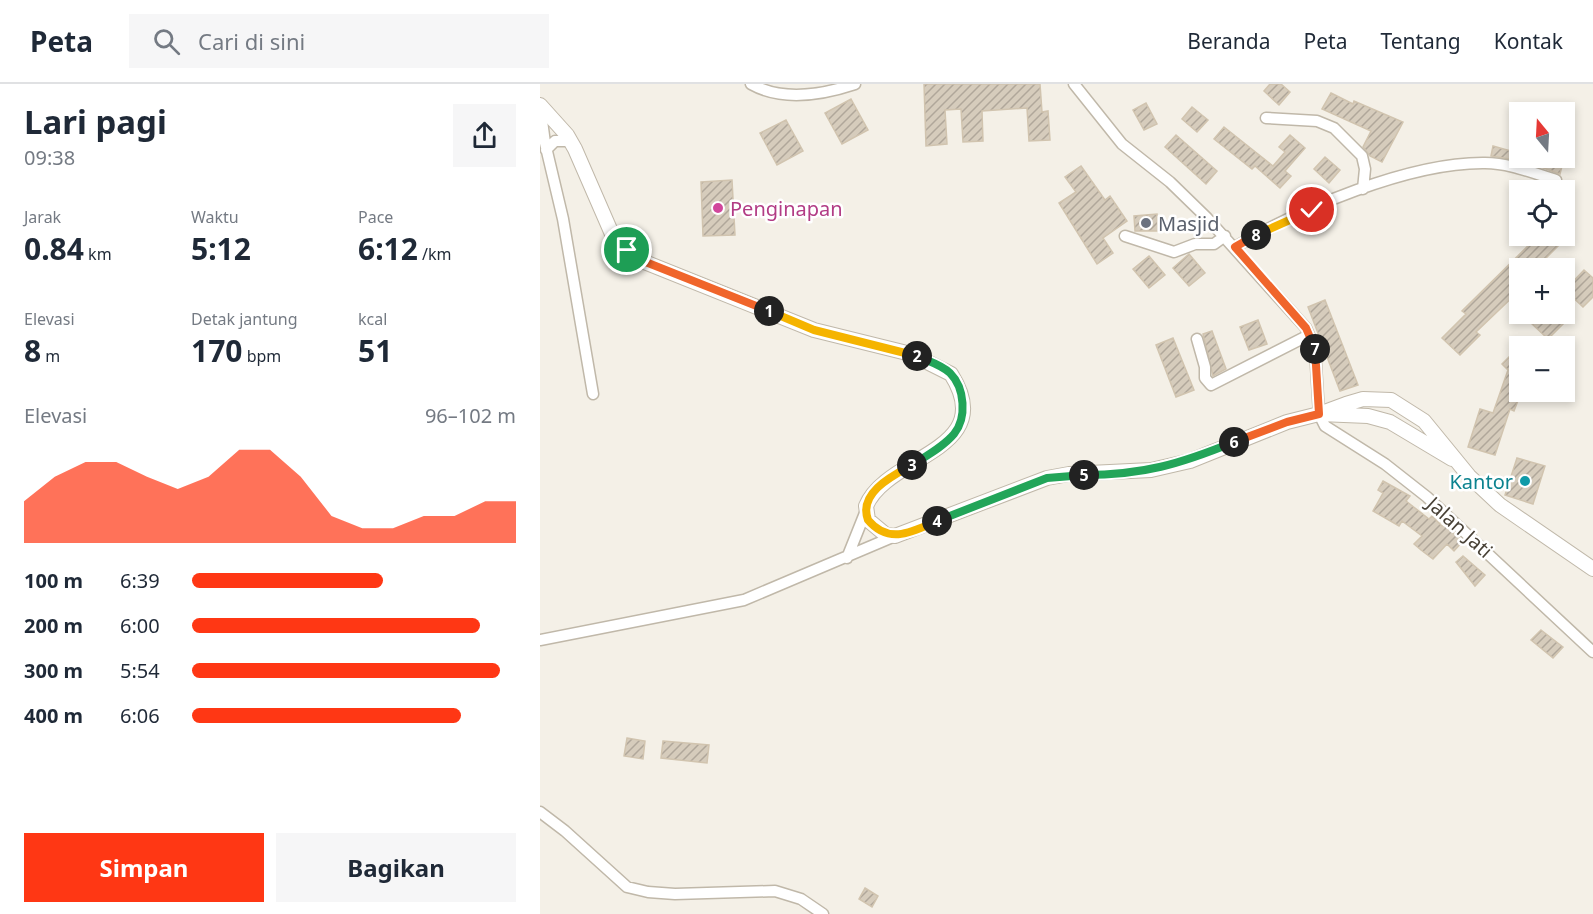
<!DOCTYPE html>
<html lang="id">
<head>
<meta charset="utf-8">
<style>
	:root { --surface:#fff; --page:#f6f6f7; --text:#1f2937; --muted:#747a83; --line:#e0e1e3; --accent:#ff3714 }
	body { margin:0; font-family:"Noto Sans",sans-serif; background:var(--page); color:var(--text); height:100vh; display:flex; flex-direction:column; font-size:22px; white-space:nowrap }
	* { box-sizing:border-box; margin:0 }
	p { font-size:20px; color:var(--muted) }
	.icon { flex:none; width:33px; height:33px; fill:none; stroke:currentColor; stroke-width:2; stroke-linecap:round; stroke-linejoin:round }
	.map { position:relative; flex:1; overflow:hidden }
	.drawer { display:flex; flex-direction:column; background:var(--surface); width:540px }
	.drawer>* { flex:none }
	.needle { width:39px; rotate:342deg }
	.fabs { position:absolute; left:969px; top:18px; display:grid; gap:12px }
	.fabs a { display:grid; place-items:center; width:66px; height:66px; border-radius:0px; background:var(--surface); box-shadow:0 3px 9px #0003; font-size:30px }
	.pin { position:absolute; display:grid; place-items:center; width:51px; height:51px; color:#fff; margin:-26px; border:3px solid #fff; border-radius:50%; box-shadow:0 2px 6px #0007 }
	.km { position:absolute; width:30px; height:30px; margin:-15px; border-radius:50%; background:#222; color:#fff; font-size:16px; line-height:30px; text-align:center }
	.round { display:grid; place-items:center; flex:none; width:63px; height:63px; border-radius:0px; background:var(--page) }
	.summary { display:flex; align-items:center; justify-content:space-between; height:102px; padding:0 24px }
	h1 { font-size:33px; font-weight:700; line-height:45px }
	.stats { display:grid; grid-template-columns:repeat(3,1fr); gap:9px; height:102px; padding:6px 24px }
	.stats div { display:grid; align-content:center }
	.stats b { font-size:30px; font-weight:700 }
	.stats small { font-size:16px; font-weight:400 }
	.stats p { font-size:16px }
	.chart { height:168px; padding:12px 24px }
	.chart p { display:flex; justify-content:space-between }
	.chart svg { width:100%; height:108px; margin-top:6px; fill:var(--accent); opacity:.7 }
	.primary-button { display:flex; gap:12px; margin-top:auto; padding:12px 24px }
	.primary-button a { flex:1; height:69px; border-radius:0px; background:var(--accent); color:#fff; font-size:24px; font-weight:700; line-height:69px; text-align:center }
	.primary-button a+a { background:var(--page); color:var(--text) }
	ul { padding:0 24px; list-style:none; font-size:20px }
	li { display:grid; grid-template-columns:96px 72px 1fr; align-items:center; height:45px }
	li i { height:15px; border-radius:8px; background:var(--accent) }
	header { display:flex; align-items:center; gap:36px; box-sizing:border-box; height:84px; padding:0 30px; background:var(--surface); border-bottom:2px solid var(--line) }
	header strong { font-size:28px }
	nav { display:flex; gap:33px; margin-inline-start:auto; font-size:21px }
	.search { width:420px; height:54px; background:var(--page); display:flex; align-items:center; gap:15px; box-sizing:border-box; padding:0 21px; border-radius:0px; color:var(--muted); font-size:22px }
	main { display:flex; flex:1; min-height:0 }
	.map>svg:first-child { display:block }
	.building { fill:url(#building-hatch); stroke:#d1c4af; stroke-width:1.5 }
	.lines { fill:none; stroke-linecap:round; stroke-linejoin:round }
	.minor-casing { stroke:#c0b8a9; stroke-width:13 }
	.tertiary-casing { stroke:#c0b8a9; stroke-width:16 }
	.minor { stroke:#fff; stroke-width:10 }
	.tertiary { stroke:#fff; stroke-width:14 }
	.split-1-casing { stroke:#fff; stroke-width:12 }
	.split-2-casing { stroke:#fff; stroke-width:12 }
	.split-3-casing { stroke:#fff; stroke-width:12 }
	.split-4-casing { stroke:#fff; stroke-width:12 }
	.split-5-casing { stroke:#fff; stroke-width:12 }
	.split-6-casing { stroke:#fff; stroke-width:12 }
	.split-7-casing { stroke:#fff; stroke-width:12 }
	.split-8-casing { stroke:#fff; stroke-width:12 }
	.split-9-casing { stroke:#fff; stroke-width:12 }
	.split-1 { stroke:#f0652b; stroke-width:8 }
	.split-2 { stroke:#f5b400; stroke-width:8 }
	.split-3 { stroke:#22a559; stroke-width:8 }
	.split-4 { stroke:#f5b400; stroke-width:8 }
	.split-5 { stroke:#22a559; stroke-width:8 }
	.split-6 { stroke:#22a559; stroke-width:8 }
	.split-7 { stroke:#f0652b; stroke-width:8 }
	.split-8 { stroke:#f0652b; stroke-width:8 }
	.split-9 { stroke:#f5b400; stroke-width:8 }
	.hotel-dot { fill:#d1479c; stroke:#fff; stroke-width:2 }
	.worship-dot { fill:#6b7280; stroke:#fff; stroke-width:2 }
	.culture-dot { fill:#0f9aa8; stroke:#fff; stroke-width:2 }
	.labels { text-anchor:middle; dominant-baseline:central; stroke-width:5; stroke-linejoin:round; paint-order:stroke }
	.hotel-label { font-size:20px; fill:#b23c85; stroke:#fff; text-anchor:start }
	.worship-label { font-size:20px; fill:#5b616d; stroke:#fff; text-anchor:start }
	.culture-label { font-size:20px; fill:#0d838f; stroke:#fff; text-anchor:end }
	.street-label { font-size:20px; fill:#484136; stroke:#fff }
</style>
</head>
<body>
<header>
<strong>Peta</strong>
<div class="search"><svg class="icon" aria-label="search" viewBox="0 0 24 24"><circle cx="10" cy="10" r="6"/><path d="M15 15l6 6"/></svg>Cari di sini</div>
<nav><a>Beranda</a><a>Peta</a><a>Tentang</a><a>Kontak</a></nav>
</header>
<main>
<section class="drawer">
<div class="summary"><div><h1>Lari pagi</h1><p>09:38</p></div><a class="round"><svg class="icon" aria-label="share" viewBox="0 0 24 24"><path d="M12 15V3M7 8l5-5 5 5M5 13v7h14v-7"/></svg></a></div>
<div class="stats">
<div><p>Jarak</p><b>0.84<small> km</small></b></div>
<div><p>Waktu</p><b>5:12</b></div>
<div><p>Pace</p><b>6:12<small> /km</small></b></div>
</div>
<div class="stats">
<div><p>Elevasi</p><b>8<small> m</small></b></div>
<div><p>Detak jantung</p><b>170<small> bpm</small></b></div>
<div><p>kcal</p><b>51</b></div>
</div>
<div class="chart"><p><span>Elevasi</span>96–102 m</p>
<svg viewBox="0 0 160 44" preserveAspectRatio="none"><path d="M0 44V27L10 17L20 11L30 11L40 17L50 22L60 17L70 6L80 6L90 17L100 33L110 38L120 38L130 33L140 33L150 27L160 27V44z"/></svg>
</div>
<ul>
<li><b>100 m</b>6:39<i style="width:59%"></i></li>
<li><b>200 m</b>6:00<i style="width:89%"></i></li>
<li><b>300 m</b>5:54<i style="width:95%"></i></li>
<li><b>400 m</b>6:06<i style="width:83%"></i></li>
</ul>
<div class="primary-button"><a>Simpan</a><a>Bagikan</a></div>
</section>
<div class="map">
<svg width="1053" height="830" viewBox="0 0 1053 830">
	<defs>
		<pattern id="building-hatch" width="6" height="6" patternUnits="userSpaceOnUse" patternTransform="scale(1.5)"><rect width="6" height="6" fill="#d6ccbc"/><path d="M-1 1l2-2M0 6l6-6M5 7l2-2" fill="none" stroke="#b0a79a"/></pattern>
	</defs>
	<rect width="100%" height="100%" fill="#f4f0e7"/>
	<path class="building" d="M 384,0 L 500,0 L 502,28 L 508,27 L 510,56 L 489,57 L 487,24 L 442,27 L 443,57 L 423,58 L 421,25 L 405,26 L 407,60 L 386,62 Z
		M 730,0 L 741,0 L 750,8 L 739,21 L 724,7 Z
		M 791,9 L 813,20 L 814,17 L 863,38 L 842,78 L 830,72 L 823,63 L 831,47 L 782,25 Z
		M 311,15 L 328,46 L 302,60 L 285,29 Z
		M 606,19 L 617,40 L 604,46 L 593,26 Z
		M 652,23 L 668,36 L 657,48 L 642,35 Z
		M 246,36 L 263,67 L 237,81 L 220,49 Z
		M 684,43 L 733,82 L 745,68 L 739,63 L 750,51 L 765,64 L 745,87 L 751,92 L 740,104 L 715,82 L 712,85 L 674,55 Z
		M 636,51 L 677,87 L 666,100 L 625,63 Z
		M 953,62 L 978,69 L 976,76 L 951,72 Z
		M 785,73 L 800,86 L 789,99 L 774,85 Z
		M 997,74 L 1023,78 L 1020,90 L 995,81 Z
		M 541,82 L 565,116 L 570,112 L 587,137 L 563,154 L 573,169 L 557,180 L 519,119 L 536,108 L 525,93 Z
		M 192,96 L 195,151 L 163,152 L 161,98 Z
		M 617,130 L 618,147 L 595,147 L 594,132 Z
		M 998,152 L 1028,152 L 1006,174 L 1008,177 L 1001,184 L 980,184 L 980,206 L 936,248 L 940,251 L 920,271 L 902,254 L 926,230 L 922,227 Z
		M 649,170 L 665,189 L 649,202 L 633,184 Z
		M 609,172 L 625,191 L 609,204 L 593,185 Z
		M 1044,186 L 1053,194 L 1053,213 L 1043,223 L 1025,206 Z
		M 785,216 L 818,301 L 800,307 L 768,223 Z
		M 999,230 L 1022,230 L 1028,235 L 1008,255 L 990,238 Z
		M 718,236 L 727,260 L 709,266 L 700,243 Z
		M 672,247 L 686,285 L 673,292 L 663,250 Z
		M 633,254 L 654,306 L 636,313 L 616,261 Z
		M 980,262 L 980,311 L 974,327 L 970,325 L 955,371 L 928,363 L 940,325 L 953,329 L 968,286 L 962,280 Z
		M 977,374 L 1005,382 L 993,420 L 965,411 Z
		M 843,397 L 870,412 L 866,417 L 889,435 L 892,432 L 902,442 L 904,440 L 923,457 L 914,467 L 907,460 L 893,475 L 881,466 L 874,460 L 882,452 L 862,437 L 859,442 L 833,427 L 843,409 L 838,406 Z
		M 923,472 L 945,491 L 935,502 L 916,478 Z
		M 1001,546 L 1023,563 L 1013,574 L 991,556 Z
		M 87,654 L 105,657 L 103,675 L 84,672 Z
		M 123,657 L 169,661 L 167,679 L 121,674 Z
		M 325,804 L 338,812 L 332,823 L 319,815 Z"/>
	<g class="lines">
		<defs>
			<path id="minor" d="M 211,0 C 243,18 282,11 315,0
				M 534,0 L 582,60 L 630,98 L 667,134 L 766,244 L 775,265 L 779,330 L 785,342 L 845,380 L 887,413 L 1053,568
				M 0,22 L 5,59 L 23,135 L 53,310
				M 726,34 L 777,37 L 794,44 L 822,72 L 825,85 L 823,105
				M 6,66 L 15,57 L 30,57
				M 585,152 L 634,168 L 655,160 L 674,160 L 685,152
				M 695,163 C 760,125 869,78 945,79 C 969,79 993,89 1016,96
				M 657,255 L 665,283 L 665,294 L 671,301 L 769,251
				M 307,474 L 325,429
				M 0,556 L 204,516 L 355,452
				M 0,728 L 25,747 L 87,803 L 108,808 L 135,810 L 235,807 L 261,815 L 283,830"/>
			<path id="tertiary" d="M 0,21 L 27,51 L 35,65 L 72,150 L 97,175 L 274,246 L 371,270 L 411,290 C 460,367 347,371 326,422 L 328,436 L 346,451 L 355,452 L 507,394 L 529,390 L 611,386 L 650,377 L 747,338 L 779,330 L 806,320 L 823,315 L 851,316 L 884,337 L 929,392 L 960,421 L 1053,485
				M 780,330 L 828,332 L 850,338 L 912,375"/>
		</defs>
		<use href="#minor" class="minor-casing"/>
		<use href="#tertiary" class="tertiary-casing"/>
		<use href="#minor" class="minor"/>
		<use href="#tertiary" class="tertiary"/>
	</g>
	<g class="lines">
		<defs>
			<path id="split-1" d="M 87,166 L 98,175 L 229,227"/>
			<path id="split-2" d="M 229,227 L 274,246 L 377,272"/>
			<path id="split-3" d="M 372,381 C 386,372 403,363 414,350 C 427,334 425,304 410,289 C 402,281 388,277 377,272"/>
			<path id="split-4" d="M 372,381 C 352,392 318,409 328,436 C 349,461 372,448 397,437"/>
			<path id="split-5" d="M 397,437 L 507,394 L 544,391"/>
			<path id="split-6" d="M 544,391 C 603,391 640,380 694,358"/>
			<path id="split-7" d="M 694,358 L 747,338 L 779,330 L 775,265"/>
			<path id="split-8" d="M 716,151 L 695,163 L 766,244 L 775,265"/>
			<path id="split-9" d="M 716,151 L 772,126"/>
		</defs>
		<use href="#split-1" class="split-1-casing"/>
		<use href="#split-2" class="split-2-casing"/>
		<use href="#split-3" class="split-3-casing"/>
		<use href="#split-4" class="split-4-casing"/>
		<use href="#split-5" class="split-5-casing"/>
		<use href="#split-6" class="split-6-casing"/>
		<use href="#split-7" class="split-7-casing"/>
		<use href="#split-8" class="split-8-casing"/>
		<use href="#split-9" class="split-9-casing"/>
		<use href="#split-1" class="split-1"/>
		<use href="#split-2" class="split-2"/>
		<use href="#split-3" class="split-3"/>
		<use href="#split-4" class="split-4"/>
		<use href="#split-5" class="split-5"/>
		<use href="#split-6" class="split-6"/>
		<use href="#split-7" class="split-7"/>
		<use href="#split-8" class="split-8"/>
		<use href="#split-9" class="split-9"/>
	</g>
	<circle class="hotel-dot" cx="178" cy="124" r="6"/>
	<circle class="worship-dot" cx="606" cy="139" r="6"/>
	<circle class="culture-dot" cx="985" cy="397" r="6"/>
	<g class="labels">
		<g class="hotel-label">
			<text x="190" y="124">Penginapan</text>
		</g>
		<g class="worship-label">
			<text x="618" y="139">Masjid</text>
		</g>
		<g class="culture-label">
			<text x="973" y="397">Kantor</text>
		</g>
		<g class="street-label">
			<text transform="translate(920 443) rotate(42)">Jalan Jati</text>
		</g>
	</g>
</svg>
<div class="fabs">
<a><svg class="needle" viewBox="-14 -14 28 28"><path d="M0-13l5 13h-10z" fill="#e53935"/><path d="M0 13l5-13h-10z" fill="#747a83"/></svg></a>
<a><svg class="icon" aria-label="locate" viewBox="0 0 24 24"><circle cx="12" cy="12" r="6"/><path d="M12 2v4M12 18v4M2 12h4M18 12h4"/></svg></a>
<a>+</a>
<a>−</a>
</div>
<div class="pin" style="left:87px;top:166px;background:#1e9e55"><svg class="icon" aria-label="arrive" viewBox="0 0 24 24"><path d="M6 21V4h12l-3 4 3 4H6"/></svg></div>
<div class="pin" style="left:772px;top:126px;background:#d93025"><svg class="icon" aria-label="check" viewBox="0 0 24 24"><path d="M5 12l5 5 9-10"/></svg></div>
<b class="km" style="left:229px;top:227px">1</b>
<b class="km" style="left:377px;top:272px">2</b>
<b class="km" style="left:372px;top:381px">3</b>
<b class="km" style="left:397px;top:437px">4</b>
<b class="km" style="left:544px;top:391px">5</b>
<b class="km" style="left:694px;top:358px">6</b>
<b class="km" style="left:775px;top:265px">7</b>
<b class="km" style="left:716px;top:151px">8</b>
</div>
</main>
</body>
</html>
